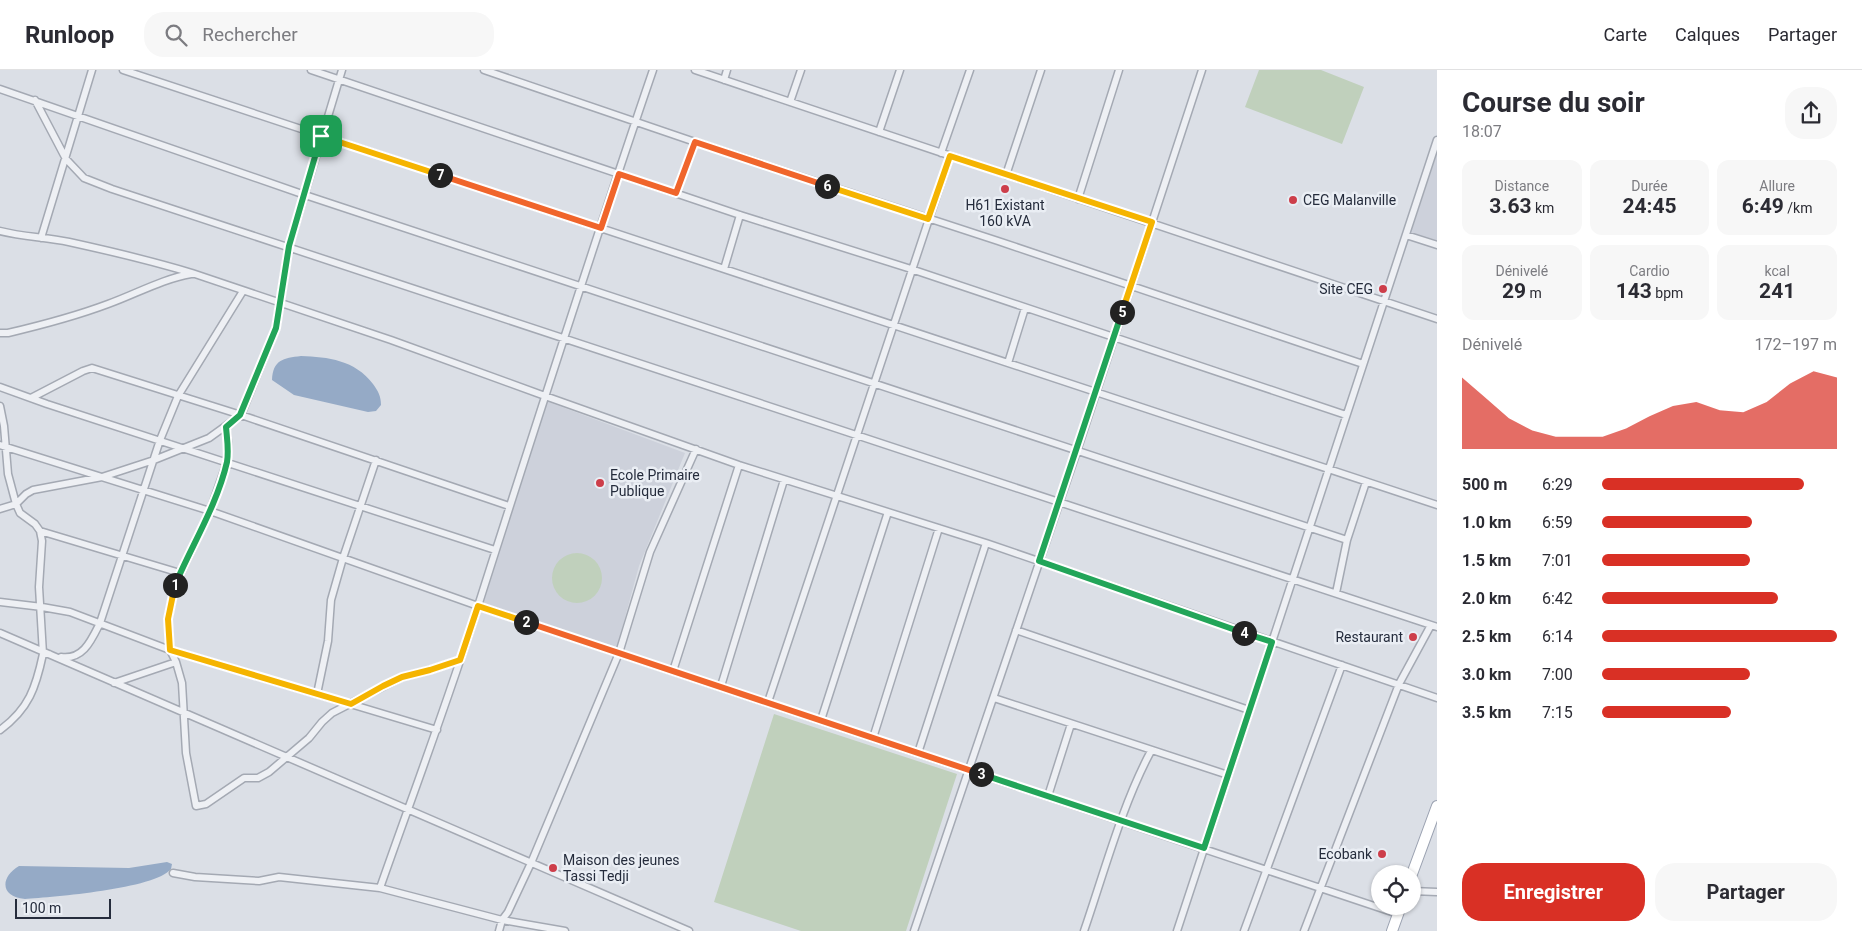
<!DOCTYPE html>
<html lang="fr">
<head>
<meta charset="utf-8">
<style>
	:root { --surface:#fff; --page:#f7f7f7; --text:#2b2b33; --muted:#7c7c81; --line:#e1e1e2; --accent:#d93025 }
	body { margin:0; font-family:Roboto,sans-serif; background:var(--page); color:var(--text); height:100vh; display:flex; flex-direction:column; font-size:19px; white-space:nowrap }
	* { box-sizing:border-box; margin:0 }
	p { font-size:16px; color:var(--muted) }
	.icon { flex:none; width:28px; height:28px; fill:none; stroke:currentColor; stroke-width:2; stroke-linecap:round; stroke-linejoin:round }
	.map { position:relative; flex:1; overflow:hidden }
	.details { display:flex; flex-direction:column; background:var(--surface); width:425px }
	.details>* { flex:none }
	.fabs { position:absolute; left:1371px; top:795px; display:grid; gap:10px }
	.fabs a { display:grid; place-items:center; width:50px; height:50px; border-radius:50%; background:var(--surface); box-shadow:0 1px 4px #0004; font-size:25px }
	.scale { position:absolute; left:15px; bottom:12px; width:96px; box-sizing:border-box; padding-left:5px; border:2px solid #252c3c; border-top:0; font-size:14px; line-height:18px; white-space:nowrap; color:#252c3c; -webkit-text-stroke:4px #eaeef4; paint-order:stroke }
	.pin { position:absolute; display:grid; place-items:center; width:42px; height:42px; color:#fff; margin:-21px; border-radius:10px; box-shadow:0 2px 8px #0006 }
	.km { position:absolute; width:25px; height:25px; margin:-12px; border-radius:50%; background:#222; color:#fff; font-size:14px; line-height:25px; text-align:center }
	.round { display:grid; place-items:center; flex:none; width:52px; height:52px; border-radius:20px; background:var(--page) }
	.summary { display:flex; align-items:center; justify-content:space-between; height:85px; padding:0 25px }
	h1 { font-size:28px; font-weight:700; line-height:38px }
	.stats { display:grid; grid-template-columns:repeat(3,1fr); gap:8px; height:85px; padding:5px 25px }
	.stats div { display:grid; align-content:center; border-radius:12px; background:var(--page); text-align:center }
	.stats b { font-size:21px; font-weight:700 }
	.stats small { font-size:14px; font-weight:400 }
	.stats p { font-size:14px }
	.chart { height:140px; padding:10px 25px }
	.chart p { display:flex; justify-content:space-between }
	.chart svg { width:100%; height:90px; margin-top:5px; fill:var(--accent); opacity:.7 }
	.cta { display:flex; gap:10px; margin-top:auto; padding:10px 25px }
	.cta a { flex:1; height:58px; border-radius:20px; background:var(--accent); color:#fff; font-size:20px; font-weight:700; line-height:58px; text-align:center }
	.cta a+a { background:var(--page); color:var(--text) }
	ul { padding:0 25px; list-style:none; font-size:16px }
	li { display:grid; grid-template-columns:80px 60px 1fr; align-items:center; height:38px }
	li i { height:12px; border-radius:6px; background:var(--accent) }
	header { display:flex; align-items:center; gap:30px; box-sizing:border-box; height:70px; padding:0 25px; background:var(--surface); border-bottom:1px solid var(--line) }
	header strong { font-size:24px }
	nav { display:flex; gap:28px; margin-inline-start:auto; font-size:18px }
	.search { width:350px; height:45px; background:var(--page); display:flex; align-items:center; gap:12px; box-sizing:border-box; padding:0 18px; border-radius:20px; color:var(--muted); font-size:19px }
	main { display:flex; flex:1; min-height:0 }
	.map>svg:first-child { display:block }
	.built { fill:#cdd1db }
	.green { fill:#c0d0bc }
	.water { fill:#95aac6 }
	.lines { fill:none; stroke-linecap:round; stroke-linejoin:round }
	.minor-casing { stroke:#a4a9b3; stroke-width:9 }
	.primary-casing { stroke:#9ba2b1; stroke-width:12 }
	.minor { stroke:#eef0f4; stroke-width:6 }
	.primary { stroke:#fff; stroke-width:10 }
	.split-1-casing { stroke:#fff; stroke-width:10 }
	.split-2-casing { stroke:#fff; stroke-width:10 }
	.split-3-casing { stroke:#fff; stroke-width:10 }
	.split-4-casing { stroke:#fff; stroke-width:10 }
	.split-5-casing { stroke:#fff; stroke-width:10 }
	.split-6-casing { stroke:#fff; stroke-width:10 }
	.split-7-casing { stroke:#fff; stroke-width:10 }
	.split-8-casing { stroke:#fff; stroke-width:10 }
	.split-1 { stroke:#22a559; stroke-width:6 }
	.split-2 { stroke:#f5b400; stroke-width:6 }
	.split-3 { stroke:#f0652b; stroke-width:6 }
	.split-4 { stroke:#22a559; stroke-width:6 }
	.split-5 { stroke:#22a559; stroke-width:6 }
	.split-6 { stroke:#f5b400; stroke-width:6 }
	.split-7 { stroke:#f0652b; stroke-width:6 }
	.split-8 { stroke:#f5b400; stroke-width:6 }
	.poi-dot { fill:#cd3e4a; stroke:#eaeef4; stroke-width:2 }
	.labels { text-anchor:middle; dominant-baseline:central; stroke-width:5; stroke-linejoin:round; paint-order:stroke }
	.poi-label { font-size:14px; fill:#252c3c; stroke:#eaeef4; text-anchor:start }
</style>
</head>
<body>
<header>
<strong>Runloop</strong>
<div class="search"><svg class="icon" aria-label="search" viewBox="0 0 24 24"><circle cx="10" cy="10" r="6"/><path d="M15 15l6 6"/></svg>Rechercher</div>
<nav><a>Carte</a><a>Calques</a><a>Partager</a></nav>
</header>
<main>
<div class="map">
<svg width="1437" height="861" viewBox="0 0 1437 861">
	<rect width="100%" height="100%" fill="#dbdfe6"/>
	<path class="built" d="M 1437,84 L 1437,171 L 1411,163 Z
		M 546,331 L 685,383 L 639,496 L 617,577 L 483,534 Z"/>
	<path class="green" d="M 1259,0 L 1321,0 L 1364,17 L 1342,74 L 1245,37 Z
		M552 508a25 25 0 1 1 50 0a25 25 0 1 1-50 0Z
		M 774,644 L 957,704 L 906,861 L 801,861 L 714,832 Z"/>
	<path class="water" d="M 301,286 C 328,287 355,290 373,314 C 378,321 381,326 381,335 L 376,341 L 368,342 L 294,325 L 272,310 C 273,290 283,288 301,286 Z
		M 167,792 L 172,794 L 171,799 C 155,819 53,827 25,829 C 0,827 0,807 19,796 L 129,798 Z"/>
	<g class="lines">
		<defs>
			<path id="minor" d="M 123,0 L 1437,435
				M 311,0 L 740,145 L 911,199 L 1346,345
				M 484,0 L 695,72 L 998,171 L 1363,294
				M 695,0 L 1437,249
				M 724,10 L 727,0
				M 0,19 L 305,125 L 1347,470
				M 35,30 L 66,89 L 84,108 L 112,119 L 1437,557
				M 790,32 L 801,0
				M 879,62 L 900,0
				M 941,83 L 970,0
				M 1006,105 L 1041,0
				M 676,123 L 695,72
				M 1078,129 L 1119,0
				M 0,161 C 23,167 46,167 69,172 C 110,181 152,191 192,203 L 391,270 L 545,326 L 739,395 L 986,473 L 1437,628
				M 1406,165 L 1437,175
				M 41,168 L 92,0
				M 724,199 L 740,145
				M 0,263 L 8,263 C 42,255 76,246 108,234 C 136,224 162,209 191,204
				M 1008,293 L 1025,238
				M 0,317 L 47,334 L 495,480
				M 31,328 L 83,301 L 92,298 L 241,345 L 509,436
				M 0,336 L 4,356 L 8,404 L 16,434 L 20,443 L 35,454 L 40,461 L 42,471 L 39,517 L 43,584
				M 226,357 L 228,372 L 227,392 L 210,441 L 175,515 L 168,549 L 170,580 L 176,592 L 182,613 L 186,683 L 196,736 L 206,734 L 244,708 L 258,708 L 269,702 L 309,668 L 322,652 L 332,643 L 402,607 L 430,600 L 460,590
				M 0,375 L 210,441 L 478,536 L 1398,844
				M 0,439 L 16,434 L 26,424 L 33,420 L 102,407 L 154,390 L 209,368 L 241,345 L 276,258 L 289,176 L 342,0
				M 40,461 L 180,503
				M 1336,523 L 1347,470 L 1366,412
				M 0,532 L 42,537 L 70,542 L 170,580 L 437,660
				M 1016,560 L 1249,640
				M 0,563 L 689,861
				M 61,587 C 83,590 91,571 100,553 L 160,370 L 178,326 L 243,221
				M 673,601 L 739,395
				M 114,613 L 176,592
				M 721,616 L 784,410
				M 317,624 L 328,571 L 331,530 L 343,488 L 376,390
				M 994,628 L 1228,705
				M 768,632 C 828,450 888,268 950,86
				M 821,650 L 888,442
				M 0,660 C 29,639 36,617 43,584 L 49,584
				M 873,668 L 939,458
				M 918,683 L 986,473
				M 1048,726 L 1071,654
				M 173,803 L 195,807 L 259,811 L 279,807 L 380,818 L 502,850 L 565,861
				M 380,818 C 413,724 448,631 478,536 C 535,357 592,178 653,0
				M 1412,821 L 1437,822
				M 499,861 L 502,850 L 508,842 L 531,793 L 619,583 L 650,482 L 696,379
				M 914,861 L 1077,381 L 1202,0
				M 1084,861 C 1104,803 1122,735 1151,681
				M 1177,861 L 1437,70
				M 1244,861 L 1342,595
				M 1304,861 L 1399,614 L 1431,555"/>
			<path id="primary" d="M 1412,804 L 1437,736
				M 1392,861 L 1401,836"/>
		</defs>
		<use href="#minor" class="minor-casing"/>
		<use href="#primary" class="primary-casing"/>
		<use href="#minor" class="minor"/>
		<use href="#primary" class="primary"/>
	</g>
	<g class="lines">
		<defs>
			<path id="split-1" d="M 175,515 C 192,475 217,435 227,392 C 229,380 227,369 226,357 L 240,345 L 276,258 L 289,176 L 321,66"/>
			<path id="split-2" d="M 175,515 L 168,549 L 170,580 L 351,634 L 383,616 L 402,607 L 430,600 L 460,590 L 478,536 L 526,552"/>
			<path id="split-3" d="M 526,552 L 981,704"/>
			<path id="split-4" d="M 981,704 L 1204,778 L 1272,572 L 1244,563"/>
			<path id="split-5" d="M 1122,242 L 1039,491 L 1244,563"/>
			<path id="split-6" d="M 827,116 L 928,149 L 950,86 L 1152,152 L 1122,242"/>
			<path id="split-7" d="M 440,105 L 601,158 L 619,104 L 676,123 L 695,72 L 827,116"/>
			<path id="split-8" d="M 321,66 L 440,105"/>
		</defs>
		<use href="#split-1" class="split-1-casing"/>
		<use href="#split-2" class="split-2-casing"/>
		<use href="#split-3" class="split-3-casing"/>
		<use href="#split-4" class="split-4-casing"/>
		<use href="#split-5" class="split-5-casing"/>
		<use href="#split-6" class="split-6-casing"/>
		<use href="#split-7" class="split-7-casing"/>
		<use href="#split-8" class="split-8-casing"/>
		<use href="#split-1" class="split-1"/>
		<use href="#split-2" class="split-2"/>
		<use href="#split-3" class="split-3"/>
		<use href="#split-4" class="split-4"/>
		<use href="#split-5" class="split-5"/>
		<use href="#split-6" class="split-6"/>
		<use href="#split-7" class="split-7"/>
		<use href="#split-8" class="split-8"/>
	</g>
	<g class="poi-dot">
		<circle cx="1005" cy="119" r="5"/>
		<circle cx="1293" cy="130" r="5"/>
		<circle cx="1383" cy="219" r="5"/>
		<circle cx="600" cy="413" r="5"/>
		<circle cx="1413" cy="567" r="5"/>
		<circle cx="1382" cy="784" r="5"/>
		<circle cx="553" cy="798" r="5"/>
	</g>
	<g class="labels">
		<g class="poi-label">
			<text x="1303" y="130">CEG Malanville</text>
			<text x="1005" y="135" text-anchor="middle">H61 Existant<tspan x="1005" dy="16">160 kVA</tspan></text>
			<text x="1373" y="219" text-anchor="end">Site CEG</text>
			<text x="610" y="405">Ecole Primaire<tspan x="610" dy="16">Publique</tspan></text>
			<text x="1403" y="567" text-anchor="end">Restaurant</text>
			<text x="1372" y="784" text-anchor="end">Ecobank</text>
			<text x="563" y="790">Maison des jeunes<tspan x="563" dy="16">Tassi Tedji</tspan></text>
		</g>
	</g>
</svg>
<div class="fabs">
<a><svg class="icon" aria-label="locate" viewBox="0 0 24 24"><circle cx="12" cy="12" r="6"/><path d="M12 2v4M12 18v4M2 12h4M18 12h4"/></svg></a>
</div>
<div class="scale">100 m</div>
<div class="pin" style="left:321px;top:66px;background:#1e9e55"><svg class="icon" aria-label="arrive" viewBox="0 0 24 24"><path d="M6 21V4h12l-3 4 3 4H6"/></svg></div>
<b class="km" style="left:175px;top:515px">1</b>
<b class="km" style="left:526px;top:552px">2</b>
<b class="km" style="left:981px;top:704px">3</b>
<b class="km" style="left:1244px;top:563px">4</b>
<b class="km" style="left:1122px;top:242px">5</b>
<b class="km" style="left:827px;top:116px">6</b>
<b class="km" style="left:440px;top:105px">7</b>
</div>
<section class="details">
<div class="summary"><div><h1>Course du soir</h1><p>18:07</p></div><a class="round"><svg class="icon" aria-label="share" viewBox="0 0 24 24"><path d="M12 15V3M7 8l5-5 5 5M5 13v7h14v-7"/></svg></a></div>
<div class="stats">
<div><p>Distance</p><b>3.63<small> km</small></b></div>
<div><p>Durée</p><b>24:45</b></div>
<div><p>Allure</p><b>6:49<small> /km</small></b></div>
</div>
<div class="stats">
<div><p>Dénivelé</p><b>29<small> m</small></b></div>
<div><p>Cardio</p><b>143<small> bpm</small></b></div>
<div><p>kcal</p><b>241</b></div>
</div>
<div class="chart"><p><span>Dénivelé</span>172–197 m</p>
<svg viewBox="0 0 160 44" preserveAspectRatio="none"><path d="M0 44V9L10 19L20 29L30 35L40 38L50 38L60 38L70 34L80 28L90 23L100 21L110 25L120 26L130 21L140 12L150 6L160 9V44z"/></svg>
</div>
<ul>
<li><b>500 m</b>6:29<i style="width:86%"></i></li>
<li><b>1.0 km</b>6:59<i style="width:64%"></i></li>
<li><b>1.5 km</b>7:01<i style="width:63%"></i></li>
<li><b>2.0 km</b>6:42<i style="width:75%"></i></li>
<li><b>2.5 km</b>6:14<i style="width:100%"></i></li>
<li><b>3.0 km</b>7:00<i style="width:63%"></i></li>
<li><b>3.5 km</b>7:15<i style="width:55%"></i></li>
</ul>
<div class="cta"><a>Enregistrer</a><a>Partager</a></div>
</section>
</main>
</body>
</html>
